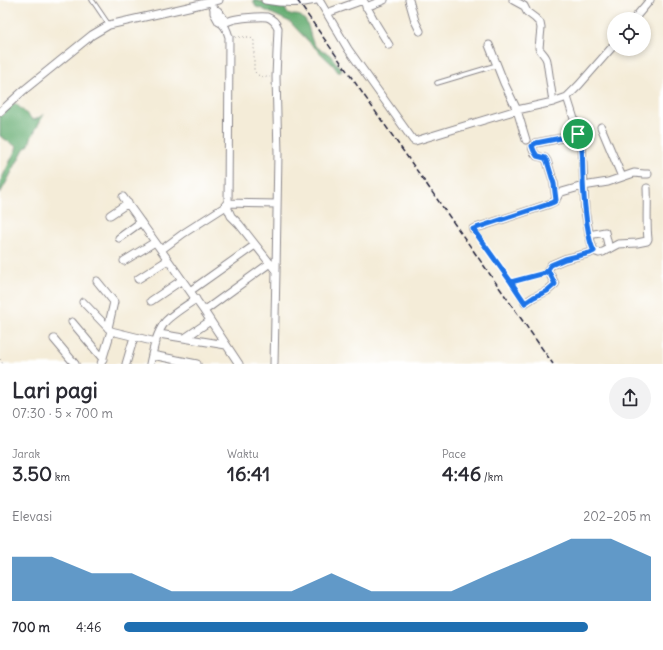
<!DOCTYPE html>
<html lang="id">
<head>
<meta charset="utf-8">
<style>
	:root { --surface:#fff; --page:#f2f2f3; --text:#2b2b33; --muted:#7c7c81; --accent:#1f6fb2 }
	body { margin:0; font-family:Delius,sans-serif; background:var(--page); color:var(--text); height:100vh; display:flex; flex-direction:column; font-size:15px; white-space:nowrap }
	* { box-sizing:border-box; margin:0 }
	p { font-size:13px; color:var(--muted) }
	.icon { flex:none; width:22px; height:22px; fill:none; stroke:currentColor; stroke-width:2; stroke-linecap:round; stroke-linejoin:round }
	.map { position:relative; height:364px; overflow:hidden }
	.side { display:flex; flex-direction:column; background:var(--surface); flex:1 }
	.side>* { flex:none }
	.tools { position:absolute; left:607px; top:12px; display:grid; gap:8px }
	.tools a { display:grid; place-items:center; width:44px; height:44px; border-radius:50%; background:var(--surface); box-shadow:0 2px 6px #0003; font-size:20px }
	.pin { position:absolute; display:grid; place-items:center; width:34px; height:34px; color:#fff; margin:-17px; border:2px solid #fff; border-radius:50%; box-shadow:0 1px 4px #0007 }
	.round { display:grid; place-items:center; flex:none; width:42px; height:42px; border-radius:21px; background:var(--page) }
	.headline { display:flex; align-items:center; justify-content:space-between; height:68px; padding:0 12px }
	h1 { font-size:22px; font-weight:700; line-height:30px }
	.stats { display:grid; grid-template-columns:repeat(3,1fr); gap:6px; height:68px; padding:4px 12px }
	.stats div { display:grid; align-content:center }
	.stats b { font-size:20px; font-weight:700 }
	.stats small { font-size:11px; font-weight:400 }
	.stats p { font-size:11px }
	.chart { height:112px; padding:8px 12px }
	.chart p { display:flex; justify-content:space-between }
	.chart svg { width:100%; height:72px; margin-top:4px; fill:var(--accent); opacity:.7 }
	ul { padding:0 12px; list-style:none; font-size:13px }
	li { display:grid; grid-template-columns:64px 48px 1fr; align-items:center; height:30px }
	li i { height:10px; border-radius:5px; background:var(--accent) }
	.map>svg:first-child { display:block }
	.forest { fill:#68ae73; stroke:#456857 }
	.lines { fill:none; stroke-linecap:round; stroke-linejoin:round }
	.lane-casing { stroke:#8b878a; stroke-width:5.5 }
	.street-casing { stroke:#8b878a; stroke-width:9 }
	.path { stroke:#8b878a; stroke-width:1; stroke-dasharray:1 3; stroke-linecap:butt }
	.lane { stroke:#fff; stroke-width:3.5 }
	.street { stroke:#fff; stroke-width:7 }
	.rail { stroke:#22223b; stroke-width:1.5; stroke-dasharray:6 3; stroke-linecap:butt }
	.route-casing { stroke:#fff; stroke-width:8 }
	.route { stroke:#1a73e8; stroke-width:5 }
</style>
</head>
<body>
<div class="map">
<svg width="663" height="364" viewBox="0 0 663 364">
	<rect width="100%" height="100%" fill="#fff"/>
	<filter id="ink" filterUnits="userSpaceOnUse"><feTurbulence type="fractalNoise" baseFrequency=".025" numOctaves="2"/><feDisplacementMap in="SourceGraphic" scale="8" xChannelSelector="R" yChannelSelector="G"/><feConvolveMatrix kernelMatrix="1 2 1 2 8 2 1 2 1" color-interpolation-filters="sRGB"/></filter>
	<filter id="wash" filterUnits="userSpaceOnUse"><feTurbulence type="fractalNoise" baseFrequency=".012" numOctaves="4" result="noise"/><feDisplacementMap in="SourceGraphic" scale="16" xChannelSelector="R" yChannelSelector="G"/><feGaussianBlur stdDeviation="0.9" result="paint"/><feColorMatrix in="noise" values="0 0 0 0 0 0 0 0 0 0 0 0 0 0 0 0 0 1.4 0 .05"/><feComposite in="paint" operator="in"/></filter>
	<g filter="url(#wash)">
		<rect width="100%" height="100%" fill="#f4ecd8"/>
		<path class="forest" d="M 253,0 L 285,6 C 287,21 296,11 303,18 C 310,24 309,35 313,42 C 316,49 325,51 330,55 C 334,60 338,65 342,70 L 341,72 L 338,72 L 333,65 L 312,45 L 290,22 L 260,8 L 256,7 Z
			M 15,103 L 33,120 L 37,119 L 44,114 L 31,138 L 29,145 L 24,149 L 0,194 L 0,182 L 17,147 L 0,136 L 0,116 Z"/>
	</g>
	<g filter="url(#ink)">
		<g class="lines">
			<defs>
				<path id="lane" d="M 92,0 L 109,25
					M 437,83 L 497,65"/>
				<path id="street" d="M 265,0 C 282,3 299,4 316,0
					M 319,0 L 348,49 L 413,140 L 415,141 L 517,110 L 553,102 L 567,97 L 579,85 L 614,45
					M 363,0 L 376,24 L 389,45
					M 409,0 L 415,21 L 420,31
					M 513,0 L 524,6 L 527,12 L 535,18 L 540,23 L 541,28 L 539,48 C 541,53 546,55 547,61 L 553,102
					M 212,2 L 214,9 L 214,13 L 219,22 C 225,24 227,30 229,37 L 228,209 L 231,216 L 239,224 L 276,271 L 274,364
					M 366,7 L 384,0
					M 214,9 L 218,11 L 224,19 L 223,24
					M 327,13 L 363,0
					M 634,19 L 650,0
					M 223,24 C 226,22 229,21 232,20 C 238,18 261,16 267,17 C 273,19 276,23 278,28 L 276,77 L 278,153 L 276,271
					M 489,45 L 504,83 L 517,110 L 526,140
					M 567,97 L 582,144 L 585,211 L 590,238 L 592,246 L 594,251 L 599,253 L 603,252 L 618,244 L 637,243 L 647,241 L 648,239 C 646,222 648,205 647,188
					M 0,112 L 24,90 L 92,35 L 109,25 L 219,0
					M 601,127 L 622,177
					M 123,197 L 161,250
					M 556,200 L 554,183 L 547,161 L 545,158 L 537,156 C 533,152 530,146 536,143 L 557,139 L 578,134
					M 110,215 L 128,203
					M 473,229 L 549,204 L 555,201 L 559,194 L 562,192 L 583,186 L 608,182 L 634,173 L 644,174 L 648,174
					M 589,235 L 605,232 L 609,249
					M 119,238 L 141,222
					M 124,261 L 155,242
					M 138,279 L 168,260
					M 97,281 L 114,302 L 108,328
					M 190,291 L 255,245
					M 151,301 L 182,280
					M 83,302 L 110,330
					M 525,303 L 534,297 L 547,291 L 555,284 L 548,270 L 551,265 L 565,259 L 590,253 L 594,251
					M 204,311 L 270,263
					M 72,322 L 103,359
					M 159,334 L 226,345
					M 185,338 L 210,321
					M 54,339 L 75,364
					M 152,355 L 197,364
					M 101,364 L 111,331 L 156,342
					M 126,364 L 134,337
					M 150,364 C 153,350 156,334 165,322 C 171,315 187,305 196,299
					M 239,364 L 204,311 L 161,250 L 184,233 L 223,208 L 227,203 L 277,204"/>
			</defs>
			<use href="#lane" class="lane-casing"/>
			<use href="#street" class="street-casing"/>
			<path class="path" d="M 235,37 L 248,37 L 253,39 L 254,41 L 254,70 C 257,77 263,77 270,77
				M 478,235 L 511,282 L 543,273
				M 511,282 L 522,298
				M 0,359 L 3,364"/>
			<use href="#lane" class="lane"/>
			<use href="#street" class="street"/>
			<path class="rail" d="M 297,0 L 553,364"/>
		</g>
	</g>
	<g class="lines" filter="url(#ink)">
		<defs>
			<path id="route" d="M 578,134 C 584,150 582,160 583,177 C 583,193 585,208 587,224 C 589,233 589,243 594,251 L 590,253 L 565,259 L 551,265 C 548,268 548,271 545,273 L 511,282 L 525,303 L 534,297 L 547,291 L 555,284 L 548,270 L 545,273 L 511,282 L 473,229 L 549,204 L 554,202 L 556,200 L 554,184 L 547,161 L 545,158 L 537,156 L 534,151 L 532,146 L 533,145 L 536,143 L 556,139 L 578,134"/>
		</defs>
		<use href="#route" class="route-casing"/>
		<use href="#route" class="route"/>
	</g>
</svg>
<div class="tools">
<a><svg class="icon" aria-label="locate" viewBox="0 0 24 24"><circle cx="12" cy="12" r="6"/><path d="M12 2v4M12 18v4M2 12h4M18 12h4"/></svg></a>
</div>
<div class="pin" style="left:578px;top:134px;background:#1e9e55"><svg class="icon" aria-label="arrive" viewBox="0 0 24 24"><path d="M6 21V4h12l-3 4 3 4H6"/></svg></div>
</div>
<section class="side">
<div class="headline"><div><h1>Lari pagi</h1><p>07:30 · 5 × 700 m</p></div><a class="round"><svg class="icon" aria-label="share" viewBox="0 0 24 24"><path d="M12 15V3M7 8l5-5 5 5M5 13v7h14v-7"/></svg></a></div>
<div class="stats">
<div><p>Jarak</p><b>3.50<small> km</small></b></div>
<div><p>Waktu</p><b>16:41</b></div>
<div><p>Pace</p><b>4:46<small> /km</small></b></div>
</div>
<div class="chart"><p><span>Elevasi</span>202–205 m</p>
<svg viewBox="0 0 160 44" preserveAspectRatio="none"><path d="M0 44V17L10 17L20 27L30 27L40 38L50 38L60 38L70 38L80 27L90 38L100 38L110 38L120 27L130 17L140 6L150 6L160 17V44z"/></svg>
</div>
<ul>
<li><b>700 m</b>4:46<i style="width:88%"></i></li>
</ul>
</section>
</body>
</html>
